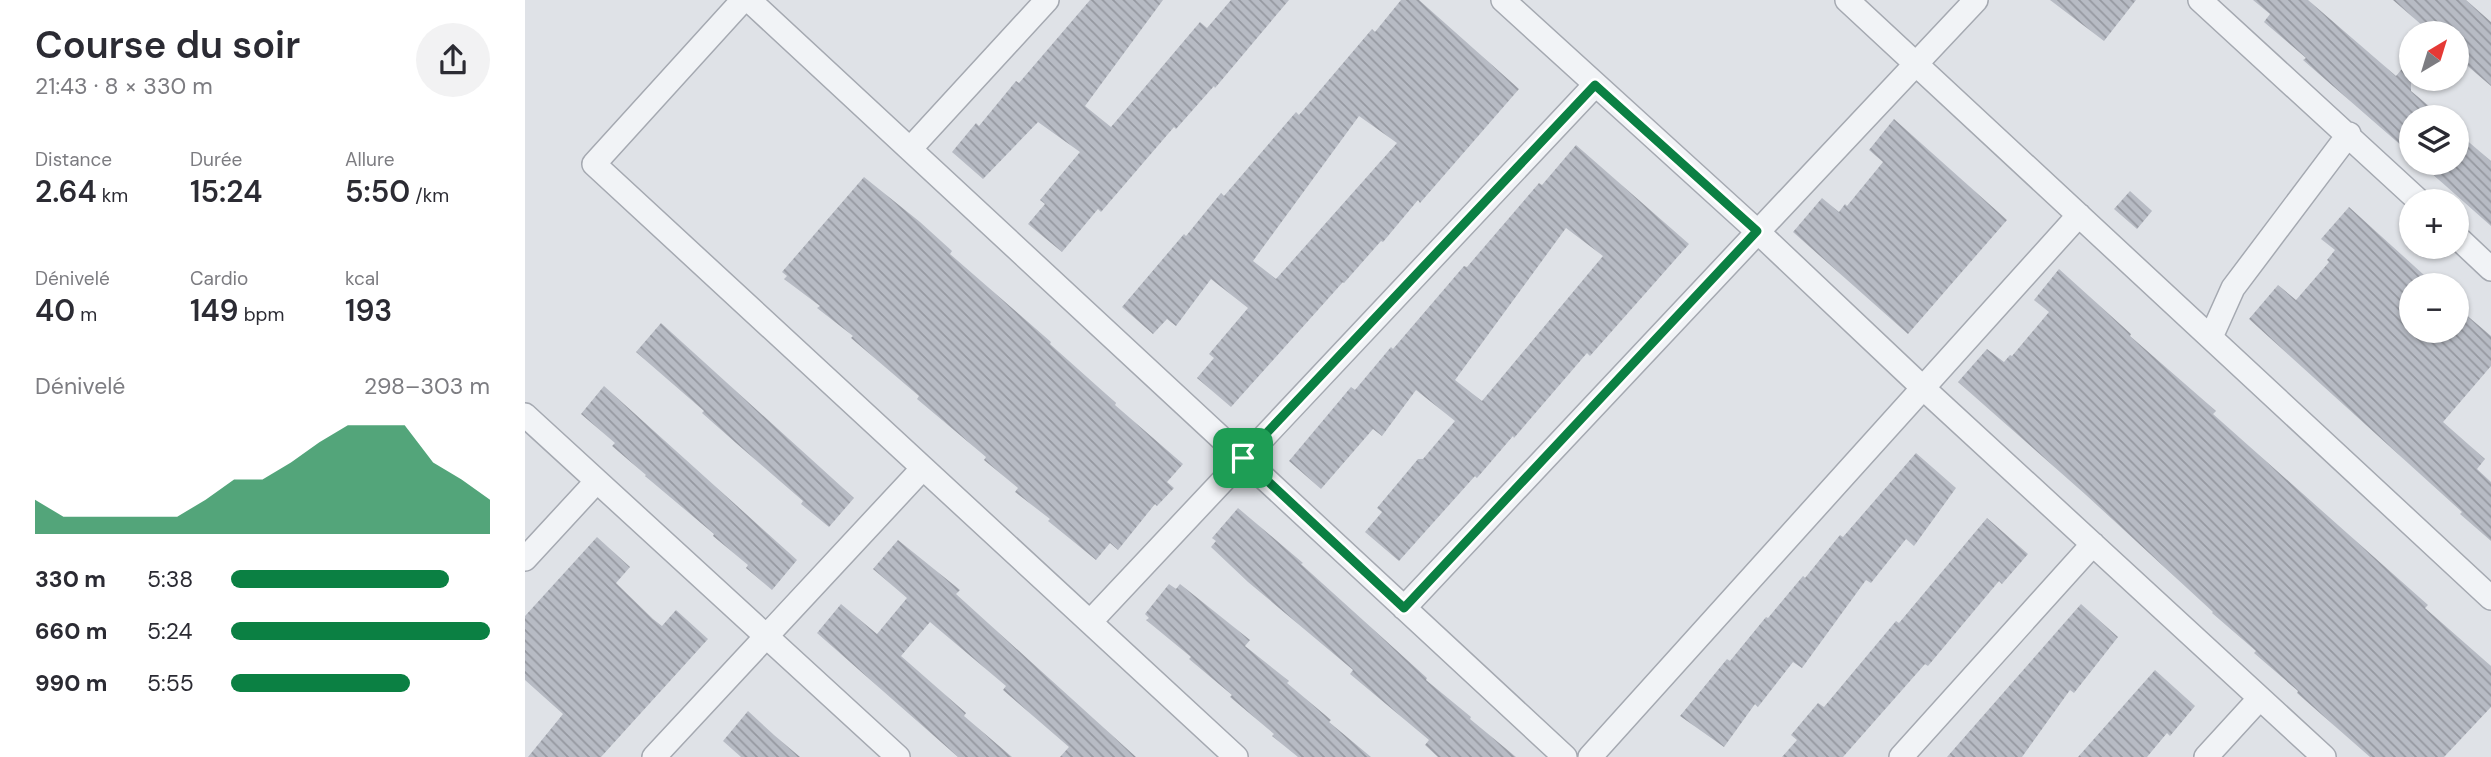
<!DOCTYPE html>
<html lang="fr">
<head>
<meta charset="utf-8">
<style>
	:root { --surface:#fff; --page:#f2f2f3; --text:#2b2b33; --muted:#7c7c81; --accent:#0b8043 }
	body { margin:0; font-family:"DM Sans",sans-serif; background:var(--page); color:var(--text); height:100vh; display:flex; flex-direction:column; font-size:26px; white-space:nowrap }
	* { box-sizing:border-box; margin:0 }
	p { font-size:23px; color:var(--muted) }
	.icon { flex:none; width:38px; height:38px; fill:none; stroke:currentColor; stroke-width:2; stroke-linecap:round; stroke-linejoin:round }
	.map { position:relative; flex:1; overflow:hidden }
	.side { display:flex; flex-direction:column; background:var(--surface); width:525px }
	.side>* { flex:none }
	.needle { width:46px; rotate:38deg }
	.tools { position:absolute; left:1874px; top:21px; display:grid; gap:14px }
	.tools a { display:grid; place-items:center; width:70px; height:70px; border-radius:50%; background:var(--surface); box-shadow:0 2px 5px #0004; font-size:35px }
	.pin { position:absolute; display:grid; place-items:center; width:60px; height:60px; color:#fff; margin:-30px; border-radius:14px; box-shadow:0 4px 10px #0006 }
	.round { display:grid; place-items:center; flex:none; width:74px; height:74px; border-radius:37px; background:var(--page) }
	.headline { display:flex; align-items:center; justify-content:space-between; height:119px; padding:0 35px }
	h1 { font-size:38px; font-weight:600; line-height:52px }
	.stats { display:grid; grid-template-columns:repeat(3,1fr); gap:10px; height:119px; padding:7px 35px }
	.stats div { display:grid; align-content:center }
	.stats b { font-size:30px; font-weight:600 }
	.stats small { font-size:19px; font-weight:400 }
	.stats p { font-size:19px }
	.chart { height:196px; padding:14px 35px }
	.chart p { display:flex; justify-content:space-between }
	.chart svg { width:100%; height:126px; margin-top:7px; fill:var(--accent); opacity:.7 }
	ul { padding:0 35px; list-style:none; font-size:23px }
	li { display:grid; grid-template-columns:112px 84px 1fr; align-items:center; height:52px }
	li i { height:18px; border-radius:9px; background:var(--accent) }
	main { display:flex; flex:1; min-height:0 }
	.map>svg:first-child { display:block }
	.building { fill:url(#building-back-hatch); fill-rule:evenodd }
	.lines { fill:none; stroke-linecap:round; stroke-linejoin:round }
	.minor-casing { stroke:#a5a9b1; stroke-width:26 }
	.minor { stroke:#f1f3f6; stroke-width:23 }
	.route-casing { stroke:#fff; stroke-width:14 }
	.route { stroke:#0b8043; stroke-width:9 }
</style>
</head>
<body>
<main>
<section class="side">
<div class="headline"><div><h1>Course du soir</h1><p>21:43 · 8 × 330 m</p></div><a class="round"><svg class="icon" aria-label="share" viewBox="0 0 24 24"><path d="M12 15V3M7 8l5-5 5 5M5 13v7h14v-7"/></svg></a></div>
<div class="stats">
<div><p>Distance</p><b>2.64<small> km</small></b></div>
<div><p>Durée</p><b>15:24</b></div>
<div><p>Allure</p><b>5:50<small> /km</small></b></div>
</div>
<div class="stats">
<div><p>Dénivelé</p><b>40<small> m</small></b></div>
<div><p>Cardio</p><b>149<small> bpm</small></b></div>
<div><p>kcal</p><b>193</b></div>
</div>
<div class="chart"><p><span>Dénivelé</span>298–303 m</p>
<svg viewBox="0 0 160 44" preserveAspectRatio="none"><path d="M0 44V32L10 38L20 38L30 38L40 38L50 38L60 32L70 25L80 25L90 19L100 12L110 6L120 6L130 6L140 19L150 25L160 32V44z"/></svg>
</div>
<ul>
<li><b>330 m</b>5:38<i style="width:84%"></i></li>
<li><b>660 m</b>5:24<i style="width:100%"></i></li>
<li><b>990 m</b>5:55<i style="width:69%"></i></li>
</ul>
</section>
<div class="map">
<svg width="1966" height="757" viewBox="0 0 1966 757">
	<defs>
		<pattern id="building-back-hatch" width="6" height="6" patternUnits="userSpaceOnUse" patternTransform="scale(1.75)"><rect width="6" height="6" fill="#b7bbc4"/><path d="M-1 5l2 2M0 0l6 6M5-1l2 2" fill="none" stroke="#9598a0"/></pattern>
	</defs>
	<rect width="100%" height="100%" fill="#dfe2e7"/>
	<path class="building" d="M 565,0 L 638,0 L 560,106 L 586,127 L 675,22 L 682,28 L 706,0 L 764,0 L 690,88 L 689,86 L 651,129 L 649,127 L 576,212 L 573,209 L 537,252 L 503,224 L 520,204 L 515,200 L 555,152 L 513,122 L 458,179 L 427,152 L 451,123 L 454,126 L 491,81 L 494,83 Z
		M 876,0 L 894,0 L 994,89 L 895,203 L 893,200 L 858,242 L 856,241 L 819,283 L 818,282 L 706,407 L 672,378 L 689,358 L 684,354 L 723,308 L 686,279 L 651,326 L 642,319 L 628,334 L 597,307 L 659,234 L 661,236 L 696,193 L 699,196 L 771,112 L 774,115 L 847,29 L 850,32 ZM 834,116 L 872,143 L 751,279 L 728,261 Z
		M 1525,0 L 1611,0 L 1579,41 Z
		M 1728,0 L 1783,0 L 1871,76 L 1886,58 L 1886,91 L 1917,117 L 1886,117 L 1886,154 L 1778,60 L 1781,58 L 1739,22 L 1745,14 Z
		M 1868,0 L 1941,0 L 1966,22 L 1966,86 L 1932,57 L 1932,33 L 1906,33 Z
		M 1369,119 L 1482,220 L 1383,334 L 1268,232 L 1297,198 L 1314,212 L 1320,204 L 1322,206 L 1358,162 L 1344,150 Z
		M 1932,132 L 1966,161 L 1966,226 L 1895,163 L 1932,163 Z
		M 1051,145 L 1164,244 L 1065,356 L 1062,353 L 989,438 L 988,436 L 952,478 L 950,476 L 874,561 L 840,532 L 857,512 L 852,508 L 893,459 L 898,459 L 930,421 L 891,390 L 857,436 L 848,429 L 796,489 L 764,461 L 826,387 L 830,390 L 866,347 L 868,349 L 939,266 L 942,267 L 1014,183 L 1017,185 ZM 1041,228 L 1078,256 L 957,401 L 930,380 Z
		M 339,177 L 395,222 L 427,251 L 425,254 L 526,342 L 525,344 L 591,403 L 590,405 L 658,464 L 642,482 L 649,488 L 632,506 L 630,504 L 593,550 L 585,543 L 571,560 L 549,542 L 523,521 L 525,519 L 490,492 L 493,488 L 459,460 L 461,457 L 392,399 L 394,396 L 326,338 L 328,336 L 292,308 L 295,306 L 259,279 L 262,276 L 257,272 Z
		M 1605,191 L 1627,211 L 1612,229 L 1589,209 Z
		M 1824,207 L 1910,285 L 1886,285 L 1886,331 L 1932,331 L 1932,307 L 1966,336 L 1966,366 L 1918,422 L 1960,459 L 1952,469 L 1966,482 L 1966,541 L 1935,514 L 1937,512 L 1724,319 L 1753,285 L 1771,300 L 1804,262 L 1802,260 L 1810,250 L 1796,239 Z
		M 1534,269 L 1606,334 L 1605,336 L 1691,411 L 1688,414 L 1903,605 L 1900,608 L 1966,666 L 1966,707 L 1919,757 L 1845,757 L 1772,693 L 1773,691 L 1729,653 L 1731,651 L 1687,613 L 1688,612 L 1561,495 L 1433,382 L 1462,349 L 1479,362 L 1485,355 L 1487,356 L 1524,312 L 1509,300 Z
		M 136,323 L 329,498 L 304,527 L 276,504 L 278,501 L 211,443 L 177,413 L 179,411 L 111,352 Z
		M 79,386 L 272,560 L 247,590 L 221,568 L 223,565 L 188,536 L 189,534 L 120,476 L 121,475 L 87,446 L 90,443 L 56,414 Z
		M 1391,453 L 1431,488 L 1389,546 L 1381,539 L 1346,583 L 1341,580 L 1277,668 L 1268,662 L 1233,707 L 1230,704 L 1199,747 L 1155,716 L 1202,659 L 1205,661 L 1241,617 L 1243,618 L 1278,576 L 1280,578 L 1315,535 L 1318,537 Z
		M 713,508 L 778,563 L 776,564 L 902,678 L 901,680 L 946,717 L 945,719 L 991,757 L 913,757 L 900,745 L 904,740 L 825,674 L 828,670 L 723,582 L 686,547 L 691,541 L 687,538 Z
		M 1462,518 L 1503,554 L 1477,584 L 1474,581 L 1403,666 L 1400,664 L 1318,757 L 1257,757 L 1272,740 L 1266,735 L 1293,703 L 1299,707 L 1371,621 L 1374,623 Z
		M 72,537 L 105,567 L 91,583 L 128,619 L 137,626 L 151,610 L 183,639 L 76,757 L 3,757 L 38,714 L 0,680 L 0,616 Z
		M 373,540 L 435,590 L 431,594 L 611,757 L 535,757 L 544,747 L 478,690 L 481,686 L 405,622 L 376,656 L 441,713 L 439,716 L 487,757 L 433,757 L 292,633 L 316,604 L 352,634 L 382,598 L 348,569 Z
		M 644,584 L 651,589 L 655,584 L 725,640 L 720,646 L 764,681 L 762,683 L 806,720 L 804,722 L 846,757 L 773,757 L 747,736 L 749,734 L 705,697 L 707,695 L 664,659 L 666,657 L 621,620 L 624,618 L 620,614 Z
		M 1556,604 L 1593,637 L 1549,693 L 1545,690 L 1497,757 L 1422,757 Z
		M 1630,670 L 1670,706 L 1645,736 L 1642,733 L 1622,757 L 1553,757 Z
		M 223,711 L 249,735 L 275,757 L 216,757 L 198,741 Z"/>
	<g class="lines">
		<defs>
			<path id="minor" d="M 218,0 L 69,164 L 711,757
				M 224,0 L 1040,757
				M 978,0 L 1232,231 L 1397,387 L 1799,757
				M 1322,0 L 1966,598
				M 1675,0 L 1894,201
				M 385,149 L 522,0
				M 1932,237 L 1966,269
				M 1686,337 L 1708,288 L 1824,134
				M 0,415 L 373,757
				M 0,559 L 71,482
				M 879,608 L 1451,0
				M 565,622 L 1070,85
				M 129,757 L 398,468
				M 1065,757 L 1554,215
				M 1376,757 L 1568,544
				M 1681,757 L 1735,698"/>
		</defs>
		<use href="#minor" class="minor-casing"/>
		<use href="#minor" class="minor"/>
	</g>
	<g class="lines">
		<defs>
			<path id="route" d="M 1070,85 L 1232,231 L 879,608 L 718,458 Z"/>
		</defs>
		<use href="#route" class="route-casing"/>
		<use href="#route" class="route"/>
	</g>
</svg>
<div class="tools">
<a><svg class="needle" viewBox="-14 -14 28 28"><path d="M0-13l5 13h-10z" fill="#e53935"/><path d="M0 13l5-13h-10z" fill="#7c7c81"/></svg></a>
<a><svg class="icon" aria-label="layers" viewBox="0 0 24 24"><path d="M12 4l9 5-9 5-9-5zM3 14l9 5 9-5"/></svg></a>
<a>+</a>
<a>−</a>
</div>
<div class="pin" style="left:718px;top:458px;background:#1e9e55"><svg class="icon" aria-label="arrive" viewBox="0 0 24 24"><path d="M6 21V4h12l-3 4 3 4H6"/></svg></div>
</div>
</main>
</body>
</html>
